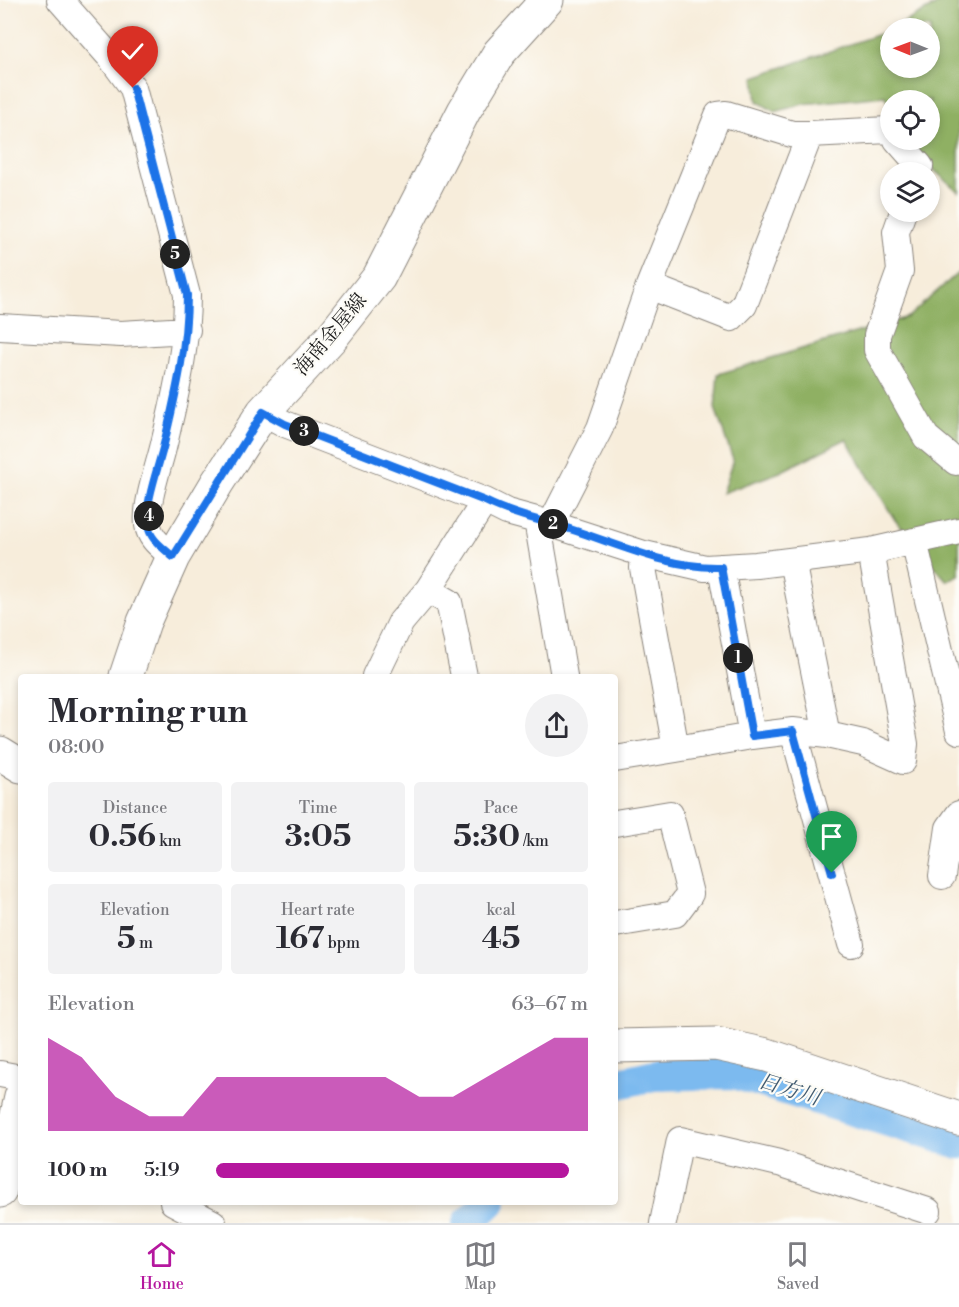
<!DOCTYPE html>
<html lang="en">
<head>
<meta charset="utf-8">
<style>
	:root { --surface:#fff; --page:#f2f2f3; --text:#2b2b33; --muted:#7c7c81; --line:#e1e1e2; --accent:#b5179e }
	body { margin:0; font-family:"Libre Bodoni","Noto Serif JP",serif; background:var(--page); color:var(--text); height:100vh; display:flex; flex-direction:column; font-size:22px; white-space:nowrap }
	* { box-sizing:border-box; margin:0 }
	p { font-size:20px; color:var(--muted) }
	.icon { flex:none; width:33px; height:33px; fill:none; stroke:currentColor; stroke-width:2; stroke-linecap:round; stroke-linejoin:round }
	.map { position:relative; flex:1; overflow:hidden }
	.details { position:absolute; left:18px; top:674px; width:600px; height:531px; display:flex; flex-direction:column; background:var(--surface); border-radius:6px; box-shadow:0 3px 9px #0003 }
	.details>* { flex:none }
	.needle { width:39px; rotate:271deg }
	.buttons { position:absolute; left:880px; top:18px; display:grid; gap:12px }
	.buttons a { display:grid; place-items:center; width:60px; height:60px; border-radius:50%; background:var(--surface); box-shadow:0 3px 9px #0003; font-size:30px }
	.pin { position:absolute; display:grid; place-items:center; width:51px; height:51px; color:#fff; margin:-62px -26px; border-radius:50% 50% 50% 0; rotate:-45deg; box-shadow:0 0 6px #0007 }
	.pin .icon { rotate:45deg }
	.km { position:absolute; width:30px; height:30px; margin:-15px; border-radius:50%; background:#222; color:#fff; font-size:16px; line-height:30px; text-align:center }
	.round { display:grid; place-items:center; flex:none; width:63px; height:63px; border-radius:32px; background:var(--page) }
	.overview { display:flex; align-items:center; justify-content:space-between; height:102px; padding:0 30px }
	h1 { font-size:33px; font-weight:700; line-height:45px }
	.metrics { display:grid; grid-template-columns:repeat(3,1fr); gap:9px; height:102px; padding:6px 30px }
	.metrics div { display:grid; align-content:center; border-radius:6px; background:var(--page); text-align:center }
	.metrics b { font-size:30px; font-weight:700 }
	.metrics small { font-size:16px; font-weight:400 }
	.metrics p { font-size:16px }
	.chart { height:168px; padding:12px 30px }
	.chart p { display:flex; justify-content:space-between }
	.chart svg { width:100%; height:108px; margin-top:6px; fill:var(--accent); opacity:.7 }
	ul { padding:0 30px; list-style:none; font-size:20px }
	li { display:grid; grid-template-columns:96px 72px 1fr; align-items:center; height:45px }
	li i { height:15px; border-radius:8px; background:var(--accent) }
	.dock { display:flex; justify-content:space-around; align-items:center; height:84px; border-top:2px solid var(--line); background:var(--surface); font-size:16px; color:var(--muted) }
	.dock a { display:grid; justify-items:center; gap:3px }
	.dock .active { color:var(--accent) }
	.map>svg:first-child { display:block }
	.forest { fill:#8fb064; stroke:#566640; stroke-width:1.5 }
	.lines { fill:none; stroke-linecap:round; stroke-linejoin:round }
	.river { stroke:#7bbaef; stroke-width:32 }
	.minor-casing { stroke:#8a847c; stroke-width:28 }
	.major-casing { stroke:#8a847c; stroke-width:35 }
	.minor { stroke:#fff; stroke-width:26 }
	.major { stroke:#fff; stroke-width:33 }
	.route-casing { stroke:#fff; stroke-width:12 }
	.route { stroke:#1a73e8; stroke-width:8 }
	.labels { text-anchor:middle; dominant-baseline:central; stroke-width:4.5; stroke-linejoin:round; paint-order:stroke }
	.street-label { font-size:20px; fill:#1c1c1c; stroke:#fdfcf7 }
	.water-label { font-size:21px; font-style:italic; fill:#425b70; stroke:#fdfcf7 }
</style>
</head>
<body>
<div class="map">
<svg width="959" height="1223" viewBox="0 0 959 1223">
	<rect width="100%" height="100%" fill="#fdfcf7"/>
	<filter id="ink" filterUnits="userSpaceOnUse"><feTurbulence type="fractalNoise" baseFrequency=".0167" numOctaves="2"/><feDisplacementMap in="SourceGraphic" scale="12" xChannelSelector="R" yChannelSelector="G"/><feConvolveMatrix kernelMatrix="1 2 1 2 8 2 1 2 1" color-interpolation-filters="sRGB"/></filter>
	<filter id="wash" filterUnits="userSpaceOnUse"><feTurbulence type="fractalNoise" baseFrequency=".008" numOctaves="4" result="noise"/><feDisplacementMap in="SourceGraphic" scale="24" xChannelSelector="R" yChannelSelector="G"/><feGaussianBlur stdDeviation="1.35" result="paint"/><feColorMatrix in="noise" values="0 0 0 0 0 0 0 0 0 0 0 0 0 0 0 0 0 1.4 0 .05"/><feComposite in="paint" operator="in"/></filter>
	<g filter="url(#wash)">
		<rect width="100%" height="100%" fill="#f7eddb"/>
		<path class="forest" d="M 945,0 L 959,0 L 959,192 L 900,140 L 930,140 L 930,100 L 891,100 L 891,132 L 889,130 L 891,112 L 885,96 L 803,104 L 775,112 L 757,101 L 754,77 L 891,30 L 891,68 L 930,68 L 930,28 L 894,28 Z
			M 959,272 L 959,575 L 947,581 L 895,520 L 846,439 L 780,472 L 722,493 L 733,460 L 715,408 L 718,374 L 908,317 Z"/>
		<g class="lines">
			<path class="river" d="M 615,1084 L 654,1075 L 734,1073 L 959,1143
				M 468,1223 L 490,1202"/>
		</g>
	</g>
	<g filter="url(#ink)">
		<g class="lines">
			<defs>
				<path id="minor" d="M 60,0 L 111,58 L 133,88 L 187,295 C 187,346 176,394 164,444 C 159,466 145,504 148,525 C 150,540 163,547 173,557
					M 897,140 L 920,166 L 917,172
					M 903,212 L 896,232 L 900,271 L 877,335 L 877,350 L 926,437 L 956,462 L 959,461
					M 649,286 L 718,115 L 726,114 L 792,134 L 810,134
					M 0,327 L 121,334 L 187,330
					M 263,412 L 285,424 L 485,501 L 507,512 L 551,524 L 644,554 L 705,568 L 756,565 L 871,551 L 959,531
					M 537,520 L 564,676
					M 551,524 L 600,428 L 649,286 L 731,318 L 744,305 L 810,134 L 889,130 L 891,132
					M 914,541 L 959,731
					M 644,554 L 643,568 L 676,749 L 752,736
					M 792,561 L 827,735 L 863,743 L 903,761 L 905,744 L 871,551
					M 721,567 L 752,736 L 793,731 L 827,735
					M 428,590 L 449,602 L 464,676
					M 375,676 L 401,622 L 428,590 L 485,501
					M 793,731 L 851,944
					M 615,759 L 676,749
					M 615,823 L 670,814 L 690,894 L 675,914 L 615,924
					M 942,876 L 949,828 L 959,814
					M 0,1074 L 21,1078
					M 173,1202 L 213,1223
					M 663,1223 L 680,1140 L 779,1163 L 928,1211"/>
				<path id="major" d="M 126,676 L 144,622 L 173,557 L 217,483 L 263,412 L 331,338 L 379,277 L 464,111 L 499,53 L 547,0
					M 0,753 L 21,766
					M 615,1046 L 716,1044 L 767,1055 L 959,1119
					M 0,1191 L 21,1097"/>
			</defs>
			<use href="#minor" class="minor-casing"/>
			<use href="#major" class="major-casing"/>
			<use href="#minor" class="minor"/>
			<use href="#major" class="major"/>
		</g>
	</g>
	<g class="lines" filter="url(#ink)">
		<defs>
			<path id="route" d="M 133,88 L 187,295 C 187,346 176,394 164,444 C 159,466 144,504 148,525 C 150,540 163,547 173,557 L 263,412 L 285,424 L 485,501 C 513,515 543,521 573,530 C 620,545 671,569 721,567 L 752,736 L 793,731 L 832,873"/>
		</defs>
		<use href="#route" class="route-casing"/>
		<use href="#route" class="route"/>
	</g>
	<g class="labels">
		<g class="street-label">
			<text transform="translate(331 335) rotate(-50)">海南金屋線</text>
		</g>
		<g class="water-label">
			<text transform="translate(789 1090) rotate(17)">日方川</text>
		</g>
	</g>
</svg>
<div class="buttons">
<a><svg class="needle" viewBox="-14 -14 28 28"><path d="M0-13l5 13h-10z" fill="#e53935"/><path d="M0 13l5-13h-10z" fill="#7c7c81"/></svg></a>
<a><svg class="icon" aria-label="locate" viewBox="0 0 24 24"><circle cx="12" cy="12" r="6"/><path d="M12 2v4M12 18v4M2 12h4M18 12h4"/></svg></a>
<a><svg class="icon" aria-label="layers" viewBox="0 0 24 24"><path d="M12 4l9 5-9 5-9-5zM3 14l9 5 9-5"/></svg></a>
</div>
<div class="pin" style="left:832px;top:873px;background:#1e9e55"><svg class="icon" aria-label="arrive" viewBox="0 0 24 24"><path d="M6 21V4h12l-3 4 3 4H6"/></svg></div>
<div class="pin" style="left:133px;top:88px;background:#d93025"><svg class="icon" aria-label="check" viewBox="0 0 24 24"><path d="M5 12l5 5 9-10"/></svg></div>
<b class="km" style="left:738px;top:658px">1</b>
<b class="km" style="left:553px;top:524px">2</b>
<b class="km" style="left:304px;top:431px">3</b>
<b class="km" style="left:149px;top:516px">4</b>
<b class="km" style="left:175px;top:254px">5</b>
<section class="details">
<div class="overview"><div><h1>Morning run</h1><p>08:00</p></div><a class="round"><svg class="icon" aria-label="share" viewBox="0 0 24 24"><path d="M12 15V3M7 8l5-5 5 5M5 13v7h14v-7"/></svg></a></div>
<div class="metrics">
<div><p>Distance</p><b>0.56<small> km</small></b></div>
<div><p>Time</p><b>3:05</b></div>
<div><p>Pace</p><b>5:30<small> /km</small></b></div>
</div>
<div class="metrics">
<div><p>Elevation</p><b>5<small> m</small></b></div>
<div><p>Heart rate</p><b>167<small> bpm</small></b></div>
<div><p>kcal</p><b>45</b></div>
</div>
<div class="chart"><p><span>Elevation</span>63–67 m</p>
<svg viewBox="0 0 160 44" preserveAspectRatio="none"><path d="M0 44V6L10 14L20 30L30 38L40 38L50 22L60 22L70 22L80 22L90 22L100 22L110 30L120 30L130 22L140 14L150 6L160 6V44z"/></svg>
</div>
<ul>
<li><b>100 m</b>5:19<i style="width:95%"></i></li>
</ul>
</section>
</div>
<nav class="dock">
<a class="active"><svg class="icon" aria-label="home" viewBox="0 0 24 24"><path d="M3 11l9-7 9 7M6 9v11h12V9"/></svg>Home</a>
<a><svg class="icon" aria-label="map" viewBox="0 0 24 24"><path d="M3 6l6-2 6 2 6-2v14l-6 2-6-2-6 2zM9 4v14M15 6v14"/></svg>Map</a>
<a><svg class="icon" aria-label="saved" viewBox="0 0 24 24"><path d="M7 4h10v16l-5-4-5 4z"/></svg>Saved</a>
</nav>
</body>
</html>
